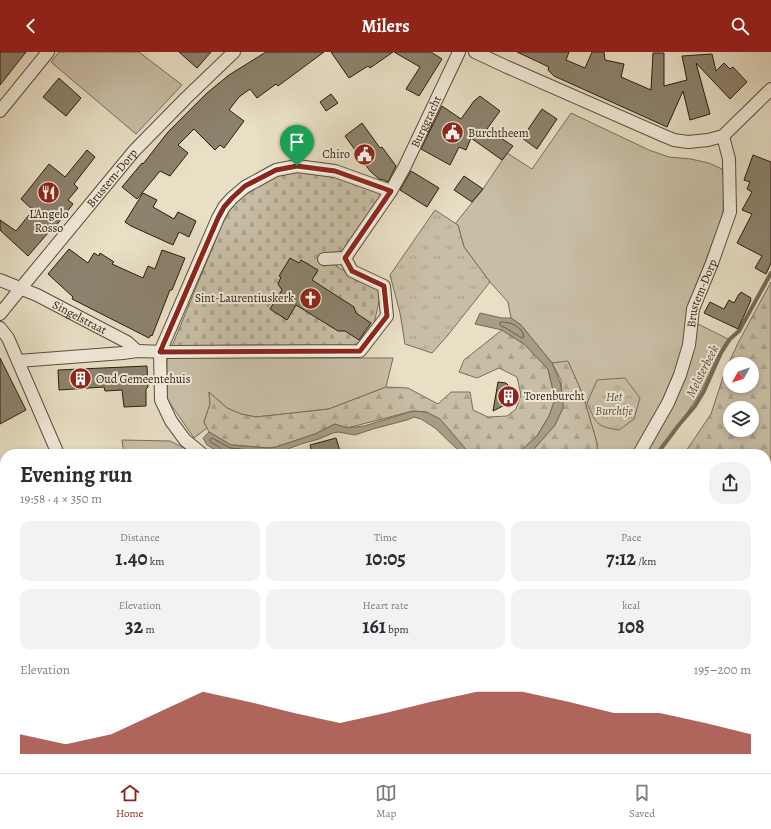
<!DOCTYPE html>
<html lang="en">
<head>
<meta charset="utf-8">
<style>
	:root { --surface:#fff; --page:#f2f2f3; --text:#2b2b33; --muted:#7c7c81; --line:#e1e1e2; --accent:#8f2418 }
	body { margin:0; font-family:Alegreya,serif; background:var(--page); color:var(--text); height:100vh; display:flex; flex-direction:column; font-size:15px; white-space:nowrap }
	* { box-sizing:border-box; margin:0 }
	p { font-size:13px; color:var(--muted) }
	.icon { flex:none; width:22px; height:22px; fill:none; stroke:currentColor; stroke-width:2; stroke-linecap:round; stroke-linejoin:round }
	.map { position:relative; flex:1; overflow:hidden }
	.side { position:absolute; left:0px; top:397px; width:771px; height:324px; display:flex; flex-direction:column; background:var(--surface); border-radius:16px 16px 0 0; box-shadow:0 2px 6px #0003 }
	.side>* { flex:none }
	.needle { width:26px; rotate:230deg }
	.fabs { position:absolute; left:723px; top:305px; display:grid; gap:8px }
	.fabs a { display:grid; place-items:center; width:36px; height:36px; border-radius:50%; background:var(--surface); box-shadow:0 2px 6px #0003; font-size:20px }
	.pin { position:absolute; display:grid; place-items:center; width:34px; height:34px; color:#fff; margin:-41px -17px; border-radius:50% 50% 50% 0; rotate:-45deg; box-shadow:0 0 4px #0007 }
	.pin .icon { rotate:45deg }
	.round { display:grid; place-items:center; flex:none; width:42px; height:42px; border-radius:16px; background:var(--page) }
	.headline { display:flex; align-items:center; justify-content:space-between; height:68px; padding:0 20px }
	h1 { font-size:22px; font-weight:700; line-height:30px }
	.stats { display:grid; grid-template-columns:repeat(3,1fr); gap:6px; height:68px; padding:4px 20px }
	.stats div { display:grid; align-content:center; border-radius:10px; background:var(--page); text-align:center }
	.stats b { font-size:20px; font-weight:700 }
	.stats small { font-size:11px; font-weight:400 }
	.stats p { font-size:11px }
	.chart { height:112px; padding:8px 20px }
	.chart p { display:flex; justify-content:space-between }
	.chart svg { width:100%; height:72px; margin-top:4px; fill:var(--accent); opacity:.7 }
	header { display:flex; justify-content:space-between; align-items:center; height:52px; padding:0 20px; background:var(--accent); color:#fff; font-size:18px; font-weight:700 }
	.menu { display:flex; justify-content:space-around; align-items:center; height:56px; border-top:1px solid var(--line); background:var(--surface); font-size:11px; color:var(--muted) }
	.menu a { display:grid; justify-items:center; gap:2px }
	.menu .active { color:var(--accent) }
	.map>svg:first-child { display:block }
	.green { fill:#c8bea6; stroke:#786e5a }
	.forest { fill:url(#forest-firs); stroke:#786e5a; fill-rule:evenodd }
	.cemetery { fill:url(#cemetery-stones); stroke:#786e5a }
	.park { fill:url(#park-tufts); stroke:#786e5a }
	.water { fill:#a79d87; stroke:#756a57 }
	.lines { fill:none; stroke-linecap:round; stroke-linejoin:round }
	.shore { stroke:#685d4a; stroke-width:1 }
	.stream { stroke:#756a57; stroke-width:4 }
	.building { fill:#8c826d; stroke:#291d0e }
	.minor-casing { stroke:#594e3c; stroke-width:14 }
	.secondary-casing { stroke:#291d0e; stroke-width:18 }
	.minor { stroke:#f0ead9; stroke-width:12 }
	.secondary { stroke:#f0ead9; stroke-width:17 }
	.route-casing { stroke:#fff; stroke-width:8 }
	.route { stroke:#8f2418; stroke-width:5 }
	.labels { text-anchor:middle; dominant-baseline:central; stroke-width:4; stroke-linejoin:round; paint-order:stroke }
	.street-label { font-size:12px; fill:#291d0e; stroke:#f0ead9 }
	.poi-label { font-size:12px; fill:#291d0e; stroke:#f0ead9; text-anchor:start }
	.park-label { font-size:12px; font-style:italic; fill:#594d3c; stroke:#f0ead9 }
	.water-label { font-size:13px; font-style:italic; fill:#5b503e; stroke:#f0ead9 }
</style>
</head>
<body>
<header><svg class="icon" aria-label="back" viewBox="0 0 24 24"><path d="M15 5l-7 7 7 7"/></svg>Milers<svg class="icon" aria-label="search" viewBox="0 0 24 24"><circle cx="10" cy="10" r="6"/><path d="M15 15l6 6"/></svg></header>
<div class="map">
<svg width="771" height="721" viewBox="0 0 771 721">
	<defs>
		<pattern id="forest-firs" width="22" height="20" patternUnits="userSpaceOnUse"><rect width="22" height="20" fill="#c8bea6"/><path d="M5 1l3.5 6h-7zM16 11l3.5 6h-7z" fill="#aca38e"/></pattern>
		<pattern id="cemetery-stones" width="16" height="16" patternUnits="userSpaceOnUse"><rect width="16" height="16" fill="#c8bea6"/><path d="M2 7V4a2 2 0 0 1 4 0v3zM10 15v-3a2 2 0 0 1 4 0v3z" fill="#aca38e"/></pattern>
		<pattern id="park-tufts" width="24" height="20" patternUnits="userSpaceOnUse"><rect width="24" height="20" fill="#c8bea6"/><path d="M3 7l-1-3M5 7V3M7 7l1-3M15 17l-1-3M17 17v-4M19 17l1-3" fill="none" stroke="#aca38e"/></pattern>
	</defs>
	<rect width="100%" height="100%" fill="#e8dfc5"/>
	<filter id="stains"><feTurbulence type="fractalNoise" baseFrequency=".005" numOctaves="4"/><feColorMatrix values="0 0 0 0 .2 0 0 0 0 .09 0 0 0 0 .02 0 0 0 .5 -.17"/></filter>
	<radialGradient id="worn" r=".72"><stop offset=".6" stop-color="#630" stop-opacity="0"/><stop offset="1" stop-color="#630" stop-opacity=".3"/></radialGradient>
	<path class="green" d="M 59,0 L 139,0 L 182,33 L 136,82 L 51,10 Z
		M 571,61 L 649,98 L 669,105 L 691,107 L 709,111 L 722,117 L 724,126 L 723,162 L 695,238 L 682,297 L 676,316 L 663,349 L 633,402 L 597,402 L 597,391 L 583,343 L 568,310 L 552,311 L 521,273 L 511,266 L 508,250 L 490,230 L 464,195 L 458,173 L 455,172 L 483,137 L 507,101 L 532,117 Z
		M 698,272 L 728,287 C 715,304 709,326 698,344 C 686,365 669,382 657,402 L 645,402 L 689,310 Z
		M 167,304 L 291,306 L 393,306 L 386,335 L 329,357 L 256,365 L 241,362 L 227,356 L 209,340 L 210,352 L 204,370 L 207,376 L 194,386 L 167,347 Z
		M 122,388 L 170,389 L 184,396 L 191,402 L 124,402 Z
		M 766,549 L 771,549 L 771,577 L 766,577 Z
		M 218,716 L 305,716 L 296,721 L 208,721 L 207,717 Z
		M 458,716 L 538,716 L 532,721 L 461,721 Z
		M 553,716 L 602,716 L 588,721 L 555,721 Z"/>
	<path class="forest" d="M 771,230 L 771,492 L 766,492 L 766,402 L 684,402 L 711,362 L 725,319 L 738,291 ZM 730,312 L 752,312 L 752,334 L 730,334 ZM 730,356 L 752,356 L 752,378 L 730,378 Z
		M 502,278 L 524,292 L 548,317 L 555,347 L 549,364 L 537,384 L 517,402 L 470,402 L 440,367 L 426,360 L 413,359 L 347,376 L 335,372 L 315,382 L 276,395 L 268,396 L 231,393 L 209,380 L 204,370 L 210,352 L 209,340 L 227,356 L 241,362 L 256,365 L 329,357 L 386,335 L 408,336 L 438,352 L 451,340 L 470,340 L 473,358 L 488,365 L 507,364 L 516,357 L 521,343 L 517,325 L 499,316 L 477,326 L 459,320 L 464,308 Z
		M 568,309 L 583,343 L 597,391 L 597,402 L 528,402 L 534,397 L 555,373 L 563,356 L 561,328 L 552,311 Z"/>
	<path class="cemetery" d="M 307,119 L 335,124 L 385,140 L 336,214 L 381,240 L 374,272 L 364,294 L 311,295 L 256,293 L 172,294 L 221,175 L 230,157 L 237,148 L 243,143 L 270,127 L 281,123 Z"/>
	<path class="park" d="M 435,158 L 458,173 L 464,195 L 490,230 L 448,283 L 432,301 L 405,292 L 400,261 L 390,223 Z
		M 625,326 L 640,346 L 634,367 L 619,378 C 595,374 597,372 587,351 L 597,328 Z"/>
	<path class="water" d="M 480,261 L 502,266 L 511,266 L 521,273 L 552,311 L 560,330 L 563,347 L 563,356 L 555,373 L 534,397 L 528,402 L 517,402 L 537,384 L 549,364 L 555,347 L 548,317 L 524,292 L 502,278 L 475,272 Z
		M 413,359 L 426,360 L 440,367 L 470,402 L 461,402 L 459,399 L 435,376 L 421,367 L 414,365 L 407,368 L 373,377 L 355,383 L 338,380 L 333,381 L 319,387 L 301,392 L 282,399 L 269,402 L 222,402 L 207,393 L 203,386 L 209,380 L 231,393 L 268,396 L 276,395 L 315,382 L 335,372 L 347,376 L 364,374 Z"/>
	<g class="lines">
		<path class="shore" d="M 501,270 C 511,270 522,274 524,285 L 522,286 L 504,275 L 501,274 L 500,272 Z
			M 224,402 C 223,395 215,393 210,390 L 210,387 L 212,386 L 230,396 L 271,400 L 273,402"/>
		<path class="stream" d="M 657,402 L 678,374 L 695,354 L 704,339 L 721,301 L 730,287 L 739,279 L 771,221
			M 287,721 L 294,716"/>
	</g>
	<path class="building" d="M 0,0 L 26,0 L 0,33 Z
		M 179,0 L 211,0 L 197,16 Z
		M 266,0 L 324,0 L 278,34 L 276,32 L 257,46 L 250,37 L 239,45 L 229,58 L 244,69 L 224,96 L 220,93 L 215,98 L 194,77 L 178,93 L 188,101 L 170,124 L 160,119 L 137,147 L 122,135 L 142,111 L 143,112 L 168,80 L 207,41 L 229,23 Z
		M 331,0 L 393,0 L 370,16 L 368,14 L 349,26 Z
		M 394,0 L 431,0 L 442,7 L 419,44 L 406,37 L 420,15 Z
		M 517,0 L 569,0 L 566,8 L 585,16 L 592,0 L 604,0 L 605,8 L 624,12 L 621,25 L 651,38 L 653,1 L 664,1 L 664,34 L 687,28 L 682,4 L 712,2 L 716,19 L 724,11 L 730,17 L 733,15 L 747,30 L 730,47 L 696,11 L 710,62 L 690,68 L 683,39 L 667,75 L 554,24 L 548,18 L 549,15 Z
		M 59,26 L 81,46 L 66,64 L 43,45 Z
		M 331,42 L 338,51 L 326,59 L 320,50 Z
		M 480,44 L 500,59 L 487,77 L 513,94 L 502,108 L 471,86 L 466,98 L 459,95 L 450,113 L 421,97 L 442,54 L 461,67 L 474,49 Z
		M 542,57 L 557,67 L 537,97 L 522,86 Z
		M 362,71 L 380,96 L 382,95 L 396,114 L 388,130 L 384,128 L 379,127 L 370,119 L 345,84 Z
		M 87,98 L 95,105 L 74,132 L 78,136 L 68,148 L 73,152 L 55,175 L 54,174 L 28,204 L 0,178 L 0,168 L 16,179 L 33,158 L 21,147 L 49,112 L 65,125 Z
		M 753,103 L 771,110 L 771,211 L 766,222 L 755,216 L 762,204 L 737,191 L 752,162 L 742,158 L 752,140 L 747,137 L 750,130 L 744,128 Z
		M 411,119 L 439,136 L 427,155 L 400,138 Z
		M 464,124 L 483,137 L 472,150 L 454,138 Z
		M 143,141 L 157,148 L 153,155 L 174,167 L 178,160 L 196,169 L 189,185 L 179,180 L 173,193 L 131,174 L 125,170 Z
		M 69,197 L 88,211 L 94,201 L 99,204 L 100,201 L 114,210 L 112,212 L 143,226 L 148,214 L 155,217 L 162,198 L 185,206 L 172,238 L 170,238 L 152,284 L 151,283 L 149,286 L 72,247 L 73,245 L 48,222 Z
		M 290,206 L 299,211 L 301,208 L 318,218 L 312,228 L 354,255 L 356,261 L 371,271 L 359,288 L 345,279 L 338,279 L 296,253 L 287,268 L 270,257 L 282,238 L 278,232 L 281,225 L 279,224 Z
		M 741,240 L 751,246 L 750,248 L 751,248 L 738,277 L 704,261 L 710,250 L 724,257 L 729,248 L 734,251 L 739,242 L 740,242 Z
		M 0,306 L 26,358 L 0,372 Z
		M 147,314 L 148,335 L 146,337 L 146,354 L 124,355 L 122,338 L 105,339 L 104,335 L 59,338 L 58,318 Z
		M 498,330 L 506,331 L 508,333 L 511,337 L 512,341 L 511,347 L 509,351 L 493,359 Z
		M 336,386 L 341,402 L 312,402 L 310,393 Z"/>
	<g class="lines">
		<defs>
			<g id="minor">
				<path d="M 475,0 L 507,15 L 662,83 L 674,88 L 688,90 L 708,88 L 723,84 L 771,37"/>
				<path d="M 0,59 L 48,0"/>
				<path id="s1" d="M 345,206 L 391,139 L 405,114 L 459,0"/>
				<path d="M 324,207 L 345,206"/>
				<path id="s2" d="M 0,228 L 37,243 L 127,290 L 137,299"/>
				<path id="s3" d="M 0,262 L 21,236 L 134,99 L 186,46 L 234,0"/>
				<path d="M 0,276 L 8,286 L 58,402"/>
				<path d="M 18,309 L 123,301 L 137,299 L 167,300 L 360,299 L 387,264 L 384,234 L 352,219 L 345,206"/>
				<path d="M 202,402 L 185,388 L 171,369 L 161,348 L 160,300 L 218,166 L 224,155 L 232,146 L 245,135 L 276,118 L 297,114 L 335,119 L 391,139"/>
				<path id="s4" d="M 639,402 L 668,351 L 680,323 L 689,293 L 693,257 L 712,211 L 730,160 L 729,107 L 723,84"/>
				<path d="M 196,716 L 198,721"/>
				<path d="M 671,716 L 672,721"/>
			</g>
			<path id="secondary" d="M 0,677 L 5,681
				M 61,716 L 69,721"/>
		</defs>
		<use href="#minor" class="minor-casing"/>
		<use href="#secondary" class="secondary-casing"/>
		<use href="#minor" class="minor"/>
		<use href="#secondary" class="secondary"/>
	</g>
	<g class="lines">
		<defs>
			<path id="route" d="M 297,114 L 335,119 L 391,139 L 345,206 L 352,219 L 384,234 L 387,264 L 360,299 L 160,300 L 218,166 L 224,155 L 232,146 L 245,134 L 276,118 Z"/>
		</defs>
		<use href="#route" class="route-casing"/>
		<use href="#route" class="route"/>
	</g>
	<defs>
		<symbol id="civic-disc" viewBox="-11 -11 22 22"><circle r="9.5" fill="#8f2418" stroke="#f0ead9"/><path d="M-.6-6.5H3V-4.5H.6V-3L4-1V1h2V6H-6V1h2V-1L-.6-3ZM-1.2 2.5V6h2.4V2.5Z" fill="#fff"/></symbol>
		<symbol id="restaurant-disc" viewBox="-11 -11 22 22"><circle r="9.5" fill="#8f2418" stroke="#f0ead9"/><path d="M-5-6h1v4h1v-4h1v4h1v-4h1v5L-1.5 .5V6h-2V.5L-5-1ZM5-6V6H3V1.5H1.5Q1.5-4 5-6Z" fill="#fff"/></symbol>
		<symbol id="church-disc" viewBox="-11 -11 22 22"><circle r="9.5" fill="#8f2418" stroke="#f0ead9"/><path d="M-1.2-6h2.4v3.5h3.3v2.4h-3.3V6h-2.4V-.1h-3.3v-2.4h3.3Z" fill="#fff"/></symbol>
		<symbol id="building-disc" viewBox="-11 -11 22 22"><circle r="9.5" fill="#8f2418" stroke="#f0ead9"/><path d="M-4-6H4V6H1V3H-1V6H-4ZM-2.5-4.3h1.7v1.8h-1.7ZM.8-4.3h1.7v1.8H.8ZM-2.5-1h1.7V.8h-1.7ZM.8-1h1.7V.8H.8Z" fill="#fff"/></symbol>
	</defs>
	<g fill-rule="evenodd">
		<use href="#civic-disc" x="440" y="68" width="25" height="25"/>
		<use href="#civic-disc" x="352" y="90" width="25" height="25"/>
		<use href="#restaurant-disc" x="36" y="128" width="25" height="25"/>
		<use href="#church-disc" x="298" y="234" width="25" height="25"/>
		<use href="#building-disc" x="68" y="314" width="25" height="25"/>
		<use href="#building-disc" x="496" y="332" width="25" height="25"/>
	</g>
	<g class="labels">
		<g class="street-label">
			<text stroke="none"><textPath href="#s1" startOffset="159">Burggracht</textPath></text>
			<text stroke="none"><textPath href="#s3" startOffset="176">Brustem-Dorp</textPath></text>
			<text stroke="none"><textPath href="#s4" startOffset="174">Brustem-Dorp</textPath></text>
			<text stroke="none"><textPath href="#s2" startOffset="88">Singelstraat</textPath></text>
		</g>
		<g class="poi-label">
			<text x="468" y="81">Burchtheem</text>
			<text x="350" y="102" text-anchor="end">Chiro</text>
			<text x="49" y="162" text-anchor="middle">L'Angelo<tspan x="49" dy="14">Rosso</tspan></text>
			<text x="294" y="246" text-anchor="end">Sint-Laurentiuskerk</text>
			<text x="96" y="327">Oud Gemeentehuis</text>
			<text x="524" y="344">Torenburcht</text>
		</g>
		<g class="park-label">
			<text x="614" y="345">Het<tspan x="614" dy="14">Burchtje</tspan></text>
		</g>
		<g class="water-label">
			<text transform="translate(702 319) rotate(-63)">Melsterbeek</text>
		</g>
	</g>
	<rect width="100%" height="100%" filter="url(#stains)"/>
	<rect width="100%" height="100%" fill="url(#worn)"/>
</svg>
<div class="fabs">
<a><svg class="needle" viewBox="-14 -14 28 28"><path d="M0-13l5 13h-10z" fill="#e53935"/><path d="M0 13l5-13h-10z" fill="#7c7c81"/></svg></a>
<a><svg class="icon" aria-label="layers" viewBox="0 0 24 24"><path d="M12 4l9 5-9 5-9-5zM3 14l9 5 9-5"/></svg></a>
</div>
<div class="pin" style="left:297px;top:114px;background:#1e9e55"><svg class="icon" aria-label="arrive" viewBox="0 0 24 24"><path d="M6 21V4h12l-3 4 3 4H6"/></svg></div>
<section class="side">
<div class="headline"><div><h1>Evening run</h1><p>19:58 · 4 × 350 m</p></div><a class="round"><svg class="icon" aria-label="share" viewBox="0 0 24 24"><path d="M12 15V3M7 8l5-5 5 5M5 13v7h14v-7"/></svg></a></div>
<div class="stats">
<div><p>Distance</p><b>1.40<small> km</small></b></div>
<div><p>Time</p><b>10:05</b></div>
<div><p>Pace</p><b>7:12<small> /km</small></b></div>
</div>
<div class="stats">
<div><p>Elevation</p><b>32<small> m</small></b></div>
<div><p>Heart rate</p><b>161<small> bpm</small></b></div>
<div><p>kcal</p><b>108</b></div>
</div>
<div class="chart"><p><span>Elevation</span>195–200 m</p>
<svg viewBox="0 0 160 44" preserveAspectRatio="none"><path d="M0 44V32L10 38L20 32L30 19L40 6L50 12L60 19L70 25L80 19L90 12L100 6L110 6L120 12L130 19L140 19L150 25L160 32V44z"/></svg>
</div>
</section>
</div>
<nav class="menu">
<a class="active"><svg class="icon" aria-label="home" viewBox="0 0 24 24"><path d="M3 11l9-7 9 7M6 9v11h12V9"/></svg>Home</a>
<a><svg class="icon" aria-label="map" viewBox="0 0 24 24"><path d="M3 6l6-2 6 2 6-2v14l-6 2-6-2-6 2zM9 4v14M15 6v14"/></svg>Map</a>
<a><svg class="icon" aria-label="saved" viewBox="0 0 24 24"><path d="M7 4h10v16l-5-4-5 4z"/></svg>Saved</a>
</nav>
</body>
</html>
